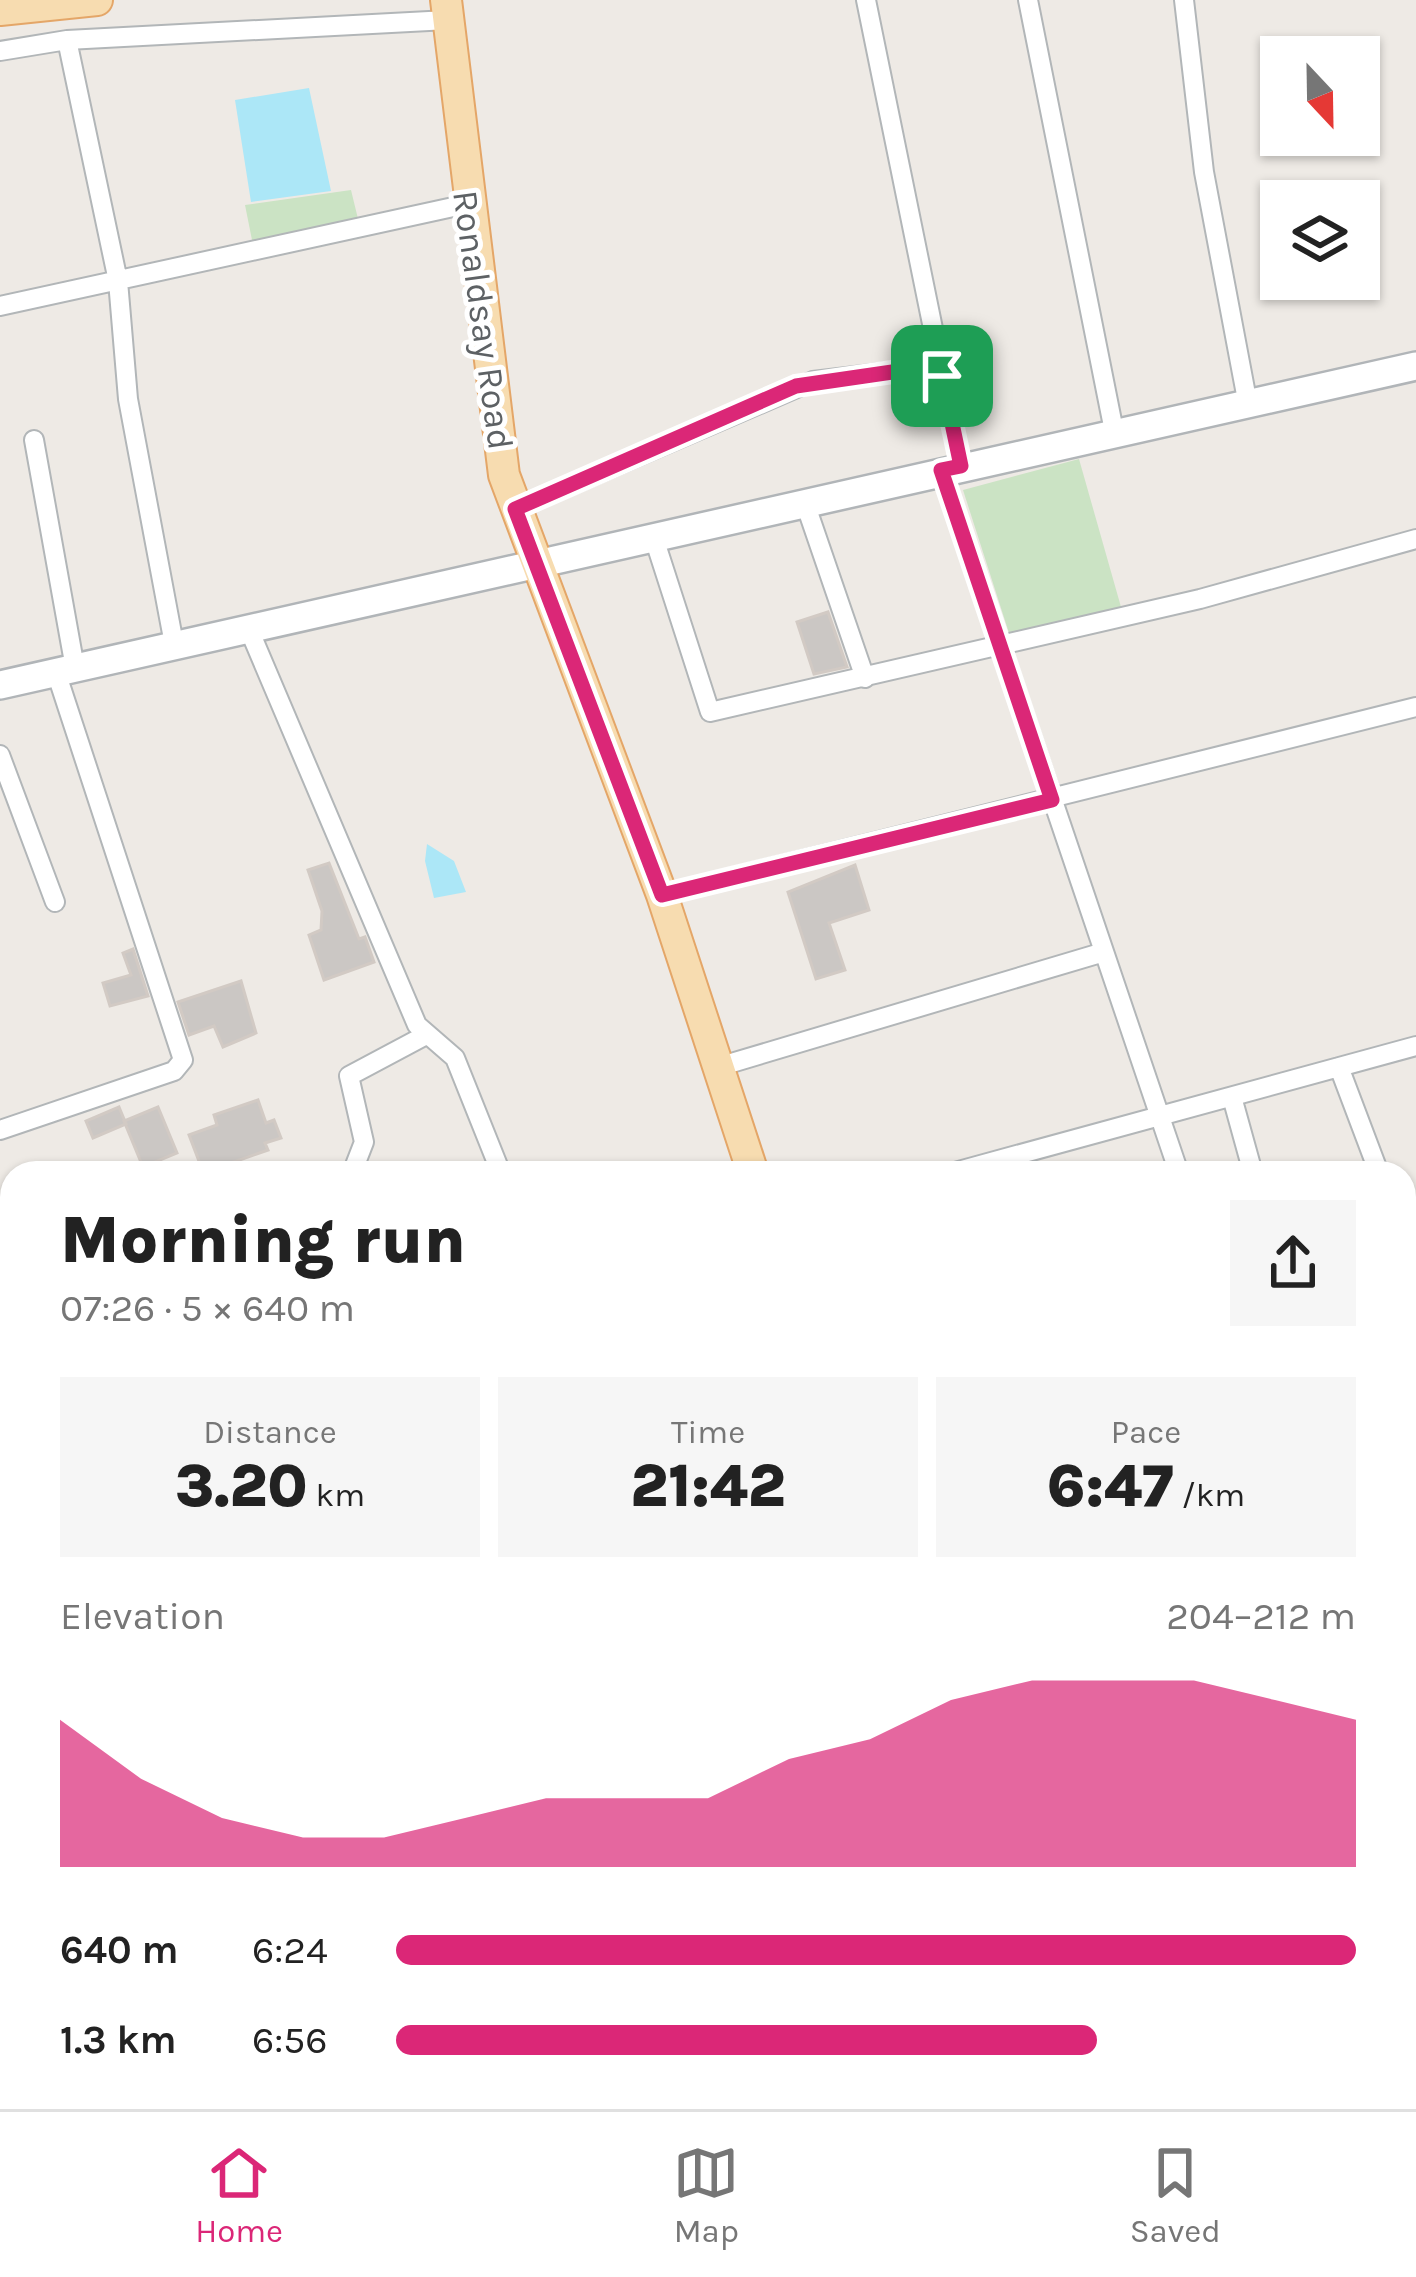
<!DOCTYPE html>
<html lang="en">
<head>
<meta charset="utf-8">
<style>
	:root { --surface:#fff; --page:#f6f6f6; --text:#222; --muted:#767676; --line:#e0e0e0; --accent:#db2777 }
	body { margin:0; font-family:Karla,sans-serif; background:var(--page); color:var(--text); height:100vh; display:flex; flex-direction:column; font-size:45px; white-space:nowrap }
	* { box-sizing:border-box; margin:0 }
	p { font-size:39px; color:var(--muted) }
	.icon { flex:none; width:66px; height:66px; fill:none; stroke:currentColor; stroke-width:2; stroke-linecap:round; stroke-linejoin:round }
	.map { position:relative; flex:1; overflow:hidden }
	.panel { position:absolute; left:0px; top:1161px; width:1416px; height:948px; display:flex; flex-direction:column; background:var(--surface); border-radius:36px 36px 0 0; box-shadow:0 3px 9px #0004 }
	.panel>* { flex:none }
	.needle { width:78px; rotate:158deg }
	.tools { position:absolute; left:1260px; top:36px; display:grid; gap:24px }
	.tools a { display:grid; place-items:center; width:120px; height:120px; border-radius:0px; background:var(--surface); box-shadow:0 3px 9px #0004; font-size:60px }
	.pin { position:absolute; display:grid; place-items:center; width:102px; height:102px; color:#fff; margin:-51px; border-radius:24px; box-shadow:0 6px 18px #0006 }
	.round { display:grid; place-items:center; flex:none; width:126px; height:126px; border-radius:0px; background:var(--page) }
	.summary { display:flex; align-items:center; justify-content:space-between; height:204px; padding:0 60px }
	h1 { font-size:66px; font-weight:800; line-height:90px }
	.metrics { display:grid; grid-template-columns:repeat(3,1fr); gap:18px; height:204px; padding:12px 60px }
	.metrics div { display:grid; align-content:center; border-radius:0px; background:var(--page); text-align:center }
	.metrics b { font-size:60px; font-weight:800 }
	.metrics small { font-size:33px; font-weight:400 }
	.metrics p { font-size:33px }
	.chart { height:336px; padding:24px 60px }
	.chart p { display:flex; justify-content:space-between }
	.chart svg { width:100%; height:216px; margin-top:12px; fill:var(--accent); opacity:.7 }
	ul { padding:0 60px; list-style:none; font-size:39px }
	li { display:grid; grid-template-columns:192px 144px 1fr; align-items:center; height:90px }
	li i { height:30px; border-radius:15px; background:var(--accent) }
	.menu { display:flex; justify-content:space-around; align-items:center; height:168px; border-top:3px solid var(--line); background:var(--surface); font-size:33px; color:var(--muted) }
	.menu a { display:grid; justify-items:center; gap:6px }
	.menu .active { color:var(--accent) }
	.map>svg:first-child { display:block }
	.green { fill:#cbe3c4 }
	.water { fill:#ace7f7 }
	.building { fill:#cbc7c4; stroke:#d2cac4; stroke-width:3 }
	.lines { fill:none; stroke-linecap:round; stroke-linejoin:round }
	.street-casing { stroke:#b2b6b8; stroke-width:22 }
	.secondary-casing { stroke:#b1b5b8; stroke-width:32 }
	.primary-casing { stroke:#e4a668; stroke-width:34 }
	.street { stroke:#fff; stroke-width:18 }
	.secondary { stroke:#fff; stroke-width:27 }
	.primary { stroke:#f7dcb0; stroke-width:30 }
	.route-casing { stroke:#fff; stroke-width:24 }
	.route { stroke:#db2777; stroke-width:15 }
	.labels { text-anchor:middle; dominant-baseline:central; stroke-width:10; stroke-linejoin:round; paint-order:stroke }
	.street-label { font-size:36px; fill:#5d6164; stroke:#fff }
</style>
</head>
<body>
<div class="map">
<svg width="1416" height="2109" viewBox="0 0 1416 2109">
	<rect width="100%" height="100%" fill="#eeeae5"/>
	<path class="green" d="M 351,190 L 359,223 L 253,245 L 245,205 Z
		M 1079,459 L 1121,607 L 1009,633 L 963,490 Z"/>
	<path class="water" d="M 309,88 L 331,191 L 251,202 L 235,100 Z
		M 427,844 L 454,861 L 466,892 L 434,898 L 425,861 Z
		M 12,1664 L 12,1757 L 0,1760 L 0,1667 Z"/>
	<path class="building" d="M 828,612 L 847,667 L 814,674 L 797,622 Z
		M 329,863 L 359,939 L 365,937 L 374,962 L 324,980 L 309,935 L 321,930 L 322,911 L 308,870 Z
		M 855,865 L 869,910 L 829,923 L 845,970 L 816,979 L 788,892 Z
		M 133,949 L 148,996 L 110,1006 L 103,983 L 131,975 L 123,953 Z
		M 241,981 L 256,1033 L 223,1047 L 214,1026 L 189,1035 L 178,1002 Z
		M 258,1100 L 266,1123 L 274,1120 L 281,1138 L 265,1143 L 268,1150 L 231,1163 L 235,1173 L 202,1169 L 189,1135 L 217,1125 L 214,1115 Z
		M 119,1107 L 126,1124 L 93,1138 L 86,1121 Z
		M 158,1107 L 177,1153 L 143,1167 L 124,1121 Z"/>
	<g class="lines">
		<defs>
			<path id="street" d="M 866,0 L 961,466
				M 1028,0 L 1115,436
				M 1184,0 L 1204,172 L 1248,405
				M 67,40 L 118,281 L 128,399 L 174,644
				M 0,51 L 67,40 L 448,20
				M 0,306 L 467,204
				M 34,440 L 75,668
				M 941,470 L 1179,1173
				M 805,503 L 865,678
				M 515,509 L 813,381 L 906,370 L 942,376
				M 653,535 L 710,712 L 1200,599 L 1416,539
				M 248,627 L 417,1025 L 455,1058 L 501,1173
				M 0,755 L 55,902
				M 662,895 L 1416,707
				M 718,1067 L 1104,952
				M 1339,1067 L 1379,1173
				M 1232,1097 L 1253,1173
				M 0,1130 L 174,1071 L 183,1060 L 56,672
				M 352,1173 L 364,1142 L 349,1076 L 426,1035
				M 951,1173 L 1416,1046
				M 0,1394 L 12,1391
				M 1404,1445 L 1416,1442
				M 1404,1585 L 1416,1583
				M 1404,1745 L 1416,1741
				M 1404,1841 L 1416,1873
				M 0,2017 L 12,2048
				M 1404,2052 L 1416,2048
				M 30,2097 L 34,2109
				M 635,2097 L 638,2109
				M 678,2109 L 713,2097
				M 1208,2109 L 1249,2097"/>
			<path id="secondary" d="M 0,685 L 1416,366
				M 1404,1424 L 1416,1420
				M 1067,2097 L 1070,2109"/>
			<path id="primary" d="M 446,0 L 504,475 L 662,895 L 753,1173
				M 0,10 L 97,0
				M 0,1806 L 12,1803"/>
		</defs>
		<use href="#street" class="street-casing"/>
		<use href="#secondary" class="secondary-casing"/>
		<use href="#primary" class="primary-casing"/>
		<use href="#street" class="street"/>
		<use href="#secondary" class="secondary"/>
		<use href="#primary" class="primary"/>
	</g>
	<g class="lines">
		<defs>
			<path id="route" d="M 906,370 L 942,376 L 961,466 L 941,470 L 1052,800 L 662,895 L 515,509 L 796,386 Z"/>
		</defs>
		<use href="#route" class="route-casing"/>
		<use href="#route" class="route"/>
	</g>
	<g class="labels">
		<g class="street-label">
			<text transform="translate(483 320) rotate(82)">Ronaldsay Road</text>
		</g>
	</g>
</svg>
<div class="tools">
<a><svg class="needle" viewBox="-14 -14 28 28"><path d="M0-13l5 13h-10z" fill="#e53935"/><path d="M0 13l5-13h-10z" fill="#767676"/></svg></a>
<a><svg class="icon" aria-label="layers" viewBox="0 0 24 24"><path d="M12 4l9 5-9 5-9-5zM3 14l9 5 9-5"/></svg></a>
</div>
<div class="pin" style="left:942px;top:376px;background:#1e9e55"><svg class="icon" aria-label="arrive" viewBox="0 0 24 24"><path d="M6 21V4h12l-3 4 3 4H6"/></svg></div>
<section class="panel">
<div class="summary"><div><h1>Morning run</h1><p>07:26 · 5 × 640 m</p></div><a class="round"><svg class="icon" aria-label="share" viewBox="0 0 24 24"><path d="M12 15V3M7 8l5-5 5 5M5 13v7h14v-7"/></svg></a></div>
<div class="metrics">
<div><p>Distance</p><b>3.20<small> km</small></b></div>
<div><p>Time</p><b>21:42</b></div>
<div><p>Pace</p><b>6:47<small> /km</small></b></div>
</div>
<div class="chart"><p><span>Elevation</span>204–212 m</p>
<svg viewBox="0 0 160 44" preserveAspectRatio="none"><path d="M0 44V14L10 26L20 34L30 38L40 38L50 34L60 30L70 30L80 30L90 22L100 18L110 10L120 6L130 6L140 6L150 10L160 14V44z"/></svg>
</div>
<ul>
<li><b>640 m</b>6:24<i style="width:100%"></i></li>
<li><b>1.3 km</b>6:56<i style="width:73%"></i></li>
</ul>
</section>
</div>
<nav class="menu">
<a class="active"><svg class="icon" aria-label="home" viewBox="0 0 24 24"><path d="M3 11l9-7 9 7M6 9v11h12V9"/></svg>Home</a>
<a><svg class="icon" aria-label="map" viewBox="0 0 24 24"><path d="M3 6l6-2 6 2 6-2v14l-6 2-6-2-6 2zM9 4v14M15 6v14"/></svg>Map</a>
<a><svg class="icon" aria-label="saved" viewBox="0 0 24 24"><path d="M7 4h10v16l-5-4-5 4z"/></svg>Saved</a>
</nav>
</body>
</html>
